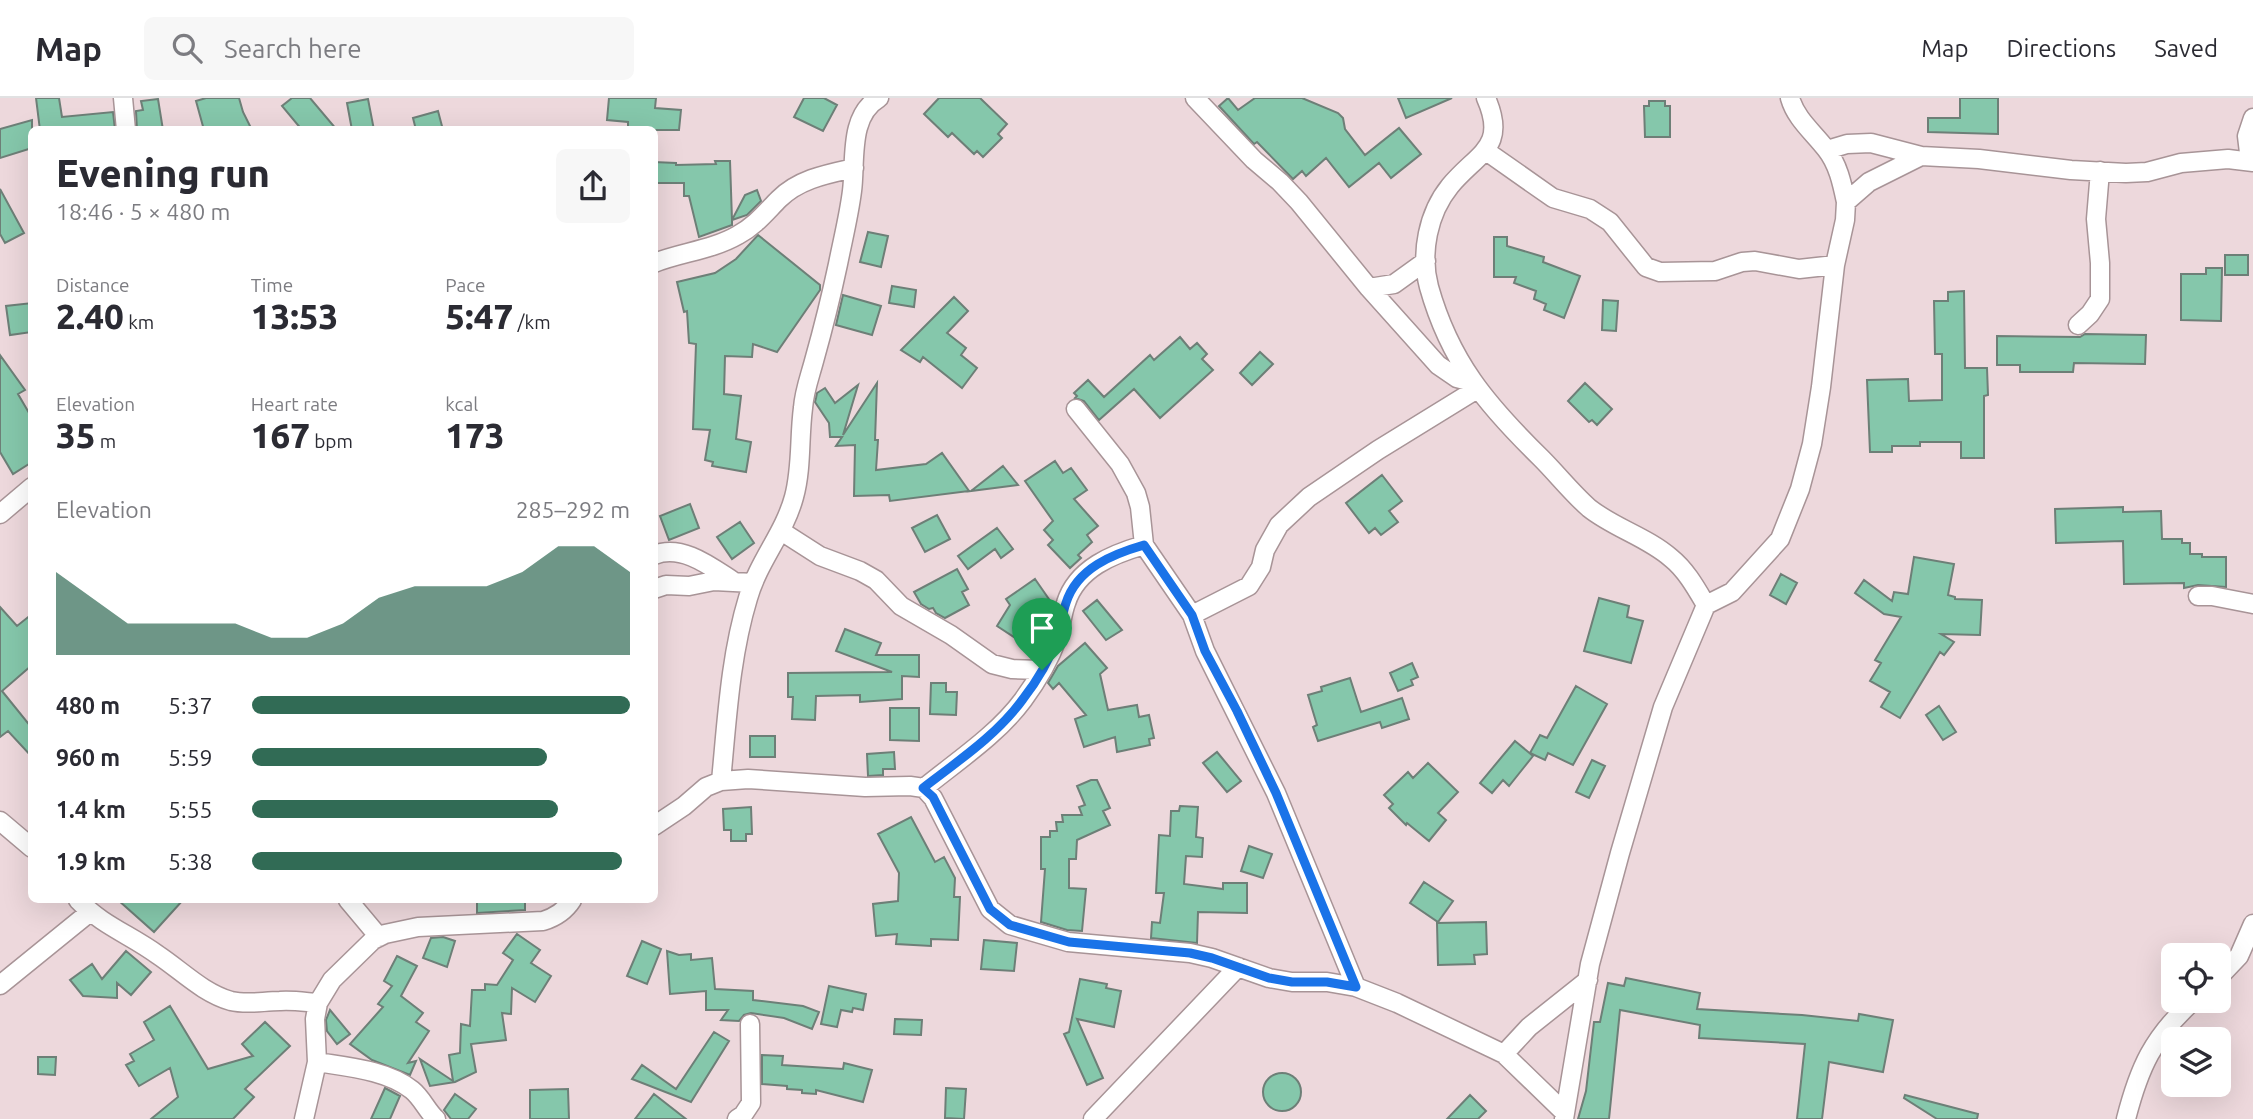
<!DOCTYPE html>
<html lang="en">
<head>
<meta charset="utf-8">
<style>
	:root { --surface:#fff; --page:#f7f7f7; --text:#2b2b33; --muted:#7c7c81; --line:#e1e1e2; --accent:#316b55 }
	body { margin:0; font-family:Ubuntu,sans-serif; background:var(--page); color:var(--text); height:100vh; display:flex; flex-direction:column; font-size:26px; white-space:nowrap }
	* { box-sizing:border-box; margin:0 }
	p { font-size:23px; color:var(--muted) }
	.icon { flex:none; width:38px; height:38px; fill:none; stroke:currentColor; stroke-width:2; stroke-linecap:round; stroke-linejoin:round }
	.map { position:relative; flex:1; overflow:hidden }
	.drawer { position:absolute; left:28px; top:28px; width:630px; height:777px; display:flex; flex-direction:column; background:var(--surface); border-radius:10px; box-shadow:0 7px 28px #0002 }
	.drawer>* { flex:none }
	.controls { position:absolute; left:2161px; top:845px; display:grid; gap:14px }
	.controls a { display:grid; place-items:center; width:70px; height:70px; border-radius:10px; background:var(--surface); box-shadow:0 7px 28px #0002; font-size:35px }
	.pin { position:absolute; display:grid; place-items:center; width:60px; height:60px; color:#fff; margin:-72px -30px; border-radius:50% 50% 50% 0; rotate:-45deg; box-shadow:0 0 7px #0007 }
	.pin .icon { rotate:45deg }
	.round { display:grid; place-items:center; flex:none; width:74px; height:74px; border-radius:10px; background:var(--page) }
	.head { display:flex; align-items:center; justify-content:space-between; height:119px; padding:0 28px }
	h1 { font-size:38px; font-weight:800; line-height:52px }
	.figures { display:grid; grid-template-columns:repeat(3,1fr); gap:10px; height:119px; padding:7px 28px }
	.figures div { display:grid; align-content:center }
	.figures b { font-size:35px; font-weight:800 }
	.figures small { font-size:19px; font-weight:400 }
	.figures p { font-size:19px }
	.chart { height:196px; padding:14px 28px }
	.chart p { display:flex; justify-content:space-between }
	.chart svg { width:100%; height:126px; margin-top:7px; fill:var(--accent); opacity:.7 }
	ul { padding:0 28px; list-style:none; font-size:23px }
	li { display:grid; grid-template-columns:112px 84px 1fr; align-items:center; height:52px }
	li i { height:18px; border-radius:9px; background:var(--accent) }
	header { display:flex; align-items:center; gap:42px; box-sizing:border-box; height:98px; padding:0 35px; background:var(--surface); border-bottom:2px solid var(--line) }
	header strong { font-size:33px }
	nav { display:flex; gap:38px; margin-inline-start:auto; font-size:24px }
	.search { width:490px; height:63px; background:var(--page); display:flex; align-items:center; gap:18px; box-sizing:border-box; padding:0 24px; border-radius:10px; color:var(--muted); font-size:26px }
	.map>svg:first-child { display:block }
	.building { fill:#85c7ab; stroke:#6d7f77; stroke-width:2 }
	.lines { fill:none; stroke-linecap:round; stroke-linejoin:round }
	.street-casing { stroke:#a89497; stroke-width:21 }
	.street { stroke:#fff; stroke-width:18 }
	.route-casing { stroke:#fff; stroke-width:14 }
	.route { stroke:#1a73e8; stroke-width:9 }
</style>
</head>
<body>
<header>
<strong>Map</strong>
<div class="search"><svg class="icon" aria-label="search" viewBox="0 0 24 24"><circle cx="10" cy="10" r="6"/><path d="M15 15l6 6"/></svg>Search here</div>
<nav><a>Map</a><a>Directions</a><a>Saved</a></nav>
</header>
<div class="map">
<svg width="2253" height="1021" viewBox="0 0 2253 1021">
	<rect width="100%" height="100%" fill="#edd8dc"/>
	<path class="building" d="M 36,0 L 59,0 L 62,19 L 113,14 L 115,32 L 40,32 Z
		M 206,0 L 239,0 L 243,14 L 252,32 L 204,32 L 196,3 Z
		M 292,0 L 310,0 L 337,32 L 302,32 L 282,8 Z
		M 609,0 L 656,0 L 655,10 L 681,12 L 679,32 L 628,32 L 628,24 L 607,22 Z
		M 804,0 L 824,0 L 837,7 L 823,33 L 794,19 Z
		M 939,0 L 980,0 L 1007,26 L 998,36 L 1002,40 L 983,59 L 977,53 L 974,56 L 952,35 L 948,39 L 924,16 Z
		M 1228,0 L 1238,12 L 1255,0 L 1302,0 L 1338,15 L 1343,20 L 1345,31 L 1365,57 L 1399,30 L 1421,56 L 1391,80 L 1379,65 L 1349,89 L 1326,60 L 1306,78 L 1302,73 L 1293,81 L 1257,44 L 1254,46 L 1219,8 Z
		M 1398,0 L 1452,0 L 1406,20 Z
		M 1960,0 L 1998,0 L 1998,36 L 1928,34 L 1928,20 L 1960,20 Z
		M 158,1 L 163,32 L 137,32 L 136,13 L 143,12 L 141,3 Z
		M 368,1 L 374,32 L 352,32 L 347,5 Z
		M 1649,3 L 1665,3 L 1665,8 L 1670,8 L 1670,39 L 1645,39 L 1644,8 L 1649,8 Z
		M 438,13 L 443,32 L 416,32 L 413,20 Z
		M 32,22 L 32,50 L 0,60 L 0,31 Z
		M 715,63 L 730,63 L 732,122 L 745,97 L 757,92 L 761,103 L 747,117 L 732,122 L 732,127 L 699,139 L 689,98 L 684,98 L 684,85 L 654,85 L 654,64 L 676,65 L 676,67 L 716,66 Z
		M 0,91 L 24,135 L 5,145 L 0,136 Z
		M 868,134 L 888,138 L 881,169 L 860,164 Z
		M 758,137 L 820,187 L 820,192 L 777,254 L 753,246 L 752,259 L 725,258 L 724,296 L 741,298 L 736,341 L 751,344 L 746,374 L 712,368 L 713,364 L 705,362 L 710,332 L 693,331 L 696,246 L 689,245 L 687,213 L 684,214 L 677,184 L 715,175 L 736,161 Z
		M 1494,139 L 1507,139 L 1507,148 L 1544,159 L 1543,164 L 1580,178 L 1564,220 L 1544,212 L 1546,206 L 1534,201 L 1536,193 L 1514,185 L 1516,179 L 1494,179 Z
		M 2225,157 L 2248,157 L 2248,177 L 2225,177 Z
		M 2206,170 L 2222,170 L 2221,223 L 2181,222 L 2181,176 L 2206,176 Z
		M 892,188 L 916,192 L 914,209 L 889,205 Z
		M 1964,193 L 1965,270 L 1987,270 L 1988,297 L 1984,298 L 1984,360 L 1961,360 L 1961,344 L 1920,344 L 1920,348 L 1892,348 L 1892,354 L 1870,354 L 1867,282 L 1908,281 L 1909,303 L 1942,302 L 1942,256 L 1935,256 L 1934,203 L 1948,203 L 1948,194 Z
		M 843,197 L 881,208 L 872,237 L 836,227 Z
		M 954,199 L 968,213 L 947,235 L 966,250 L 961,257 L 977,270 L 962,290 L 923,259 L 920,264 L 901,252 Z
		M 1603,202 L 1618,203 L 1616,233 L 1602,232 Z
		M 32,205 L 32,234 L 10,237 L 6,208 Z
		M 2085,236 L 2146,237 L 2145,266 L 2074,265 L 2073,274 L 2020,274 L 2020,267 L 1997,267 L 1997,238 L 2080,239 Z
		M 1180,239 L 1190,251 L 1197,245 L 1207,256 L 1202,261 L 1213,272 L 1160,320 L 1134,291 L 1099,322 L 1084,303 L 1075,300 L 1077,298 L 1074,295 L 1088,282 L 1104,299 L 1150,257 L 1154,262 Z
		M 1260,254 L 1273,266 L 1252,287 L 1240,275 Z
		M 0,257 L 25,292 L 18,296 L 32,320 L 32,364 L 13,376 L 0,354 Z
		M 877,285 L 875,342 L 878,342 L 876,372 L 926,366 L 942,355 L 969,393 L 890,403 L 889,397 L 854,398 L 855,347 L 836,348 L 842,339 L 830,339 L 829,325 L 815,304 L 816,300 L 817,295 L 825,290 L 835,305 L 858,287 L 843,337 Z
		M 1585,285 L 1612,311 L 1597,327 L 1592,322 L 1589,324 L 1568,303 Z
		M 1055,363 L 1063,375 L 1071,370 L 1087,392 L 1074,401 L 1098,428 L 1087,437 L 1092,444 L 1078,457 L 1081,460 L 1070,470 L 1048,447 L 1053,442 L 1044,432 L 1053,423 L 1025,383 Z
		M 1003,368 L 1018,387 L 971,393 Z
		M 1382,377 L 1402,403 L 1389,413 L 1398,424 L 1381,437 L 1375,430 L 1369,435 L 1346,405 Z
		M 690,406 L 699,430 L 669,442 L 660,418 Z
		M 2123,409 L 2123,414 L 2161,413 L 2162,441 L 2182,441 L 2182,445 L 2190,445 L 2190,456 L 2202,456 L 2202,459 L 2226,459 L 2226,489 L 2198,487 L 2184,490 L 2184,485 L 2124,486 L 2123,443 L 2056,445 L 2055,411 Z
		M 937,417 L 950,441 L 925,454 L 912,430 Z
		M 740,424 L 754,445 L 732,461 L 717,439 Z
		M 997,430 L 1013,451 L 1001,460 L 995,451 L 968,471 L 958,458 Z
		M 1914,459 L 1954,466 L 1948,497 L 1955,499 L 1955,501 L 1982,502 L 1980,537 L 1941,536 L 1954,544 L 1944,557 L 1940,554 L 1900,620 L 1881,609 L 1890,594 L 1870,583 L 1881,565 L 1875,562 L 1901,519 L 1884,516 L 1855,495 L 1864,482 L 1892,503 L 1894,494 L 1908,496 Z
		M 957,471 L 968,491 L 962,494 L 969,507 L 945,520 L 936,515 L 933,510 L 929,511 L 921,506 L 914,494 Z
		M 1781,476 L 1797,485 L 1786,506 L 1770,497 Z
		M 1035,481 L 1053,507 L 1051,516 L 1033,528 L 1023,545 L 997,528 L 1010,507 L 1006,501 Z
		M 1599,500 L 1629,508 L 1627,519 L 1643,523 L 1631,565 L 1584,553 Z
		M 1097,502 L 1122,532 L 1106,542 L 1083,513 Z
		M 0,509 L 17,528 L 32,516 L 32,567 L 2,593 L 32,630 L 32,659 L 8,633 L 0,639 Z
		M 845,531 L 881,545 L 876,557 L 919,557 L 919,579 L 902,578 L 902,601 L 860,604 L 860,597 L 816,598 L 815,622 L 792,621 L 793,599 L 788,599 L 788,575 L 892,574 L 836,553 Z
		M 1085,545 L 1107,570 L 1100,576 L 1108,612 L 1137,607 L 1139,619 L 1149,617 L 1154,640 L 1149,641 L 1150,647 L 1117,654 L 1115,639 L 1084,649 L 1075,621 L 1086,617 L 1059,585 L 1053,591 L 1048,585 L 1058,568 Z
		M 1412,565 L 1418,579 L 1411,582 L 1413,587 L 1398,593 L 1390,575 Z
		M 1350,580 L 1361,614 L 1402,600 L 1409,621 L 1382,630 L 1380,624 L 1318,643 L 1313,629 L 1317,627 L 1308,597 L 1322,593 L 1321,589 Z
		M 931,585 L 946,585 L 946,594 L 957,594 L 956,617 L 930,616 Z
		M 1576,588 L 1607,606 L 1573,667 L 1548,655 L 1545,662 L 1530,655 L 1540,637 L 1547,640 Z
		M 1939,608 L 1956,634 L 1943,642 L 1926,617 Z
		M 890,610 L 919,610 L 919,643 L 890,642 Z
		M 750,638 L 775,638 L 775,659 L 750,659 Z
		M 1515,643 L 1533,658 L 1509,688 L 1503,682 L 1492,695 L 1480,685 Z
		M 894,654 L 895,671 L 883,671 L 883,677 L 868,678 L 867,656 Z
		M 1217,654 L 1241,683 L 1227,694 L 1203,665 Z
		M 1592,662 L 1605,668 L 1589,700 L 1576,694 Z
		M 1428,665 L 1458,694 L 1438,715 L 1446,722 L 1429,743 L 1407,725 L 1406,727 L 1389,710 L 1393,706 L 1384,697 L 1408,674 L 1413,680 Z
		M 1091,682 L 1097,682 L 1110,710 L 1103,713 L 1110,727 L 1077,742 L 1076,761 L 1069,761 L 1069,790 L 1086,791 L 1082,833 L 1067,832 L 1041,824 L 1045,771 L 1041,771 L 1041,739 L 1050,739 L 1050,733 L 1057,733 L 1056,724 L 1063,724 L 1062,717 L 1082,717 L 1079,709 L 1085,707 L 1077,688 Z
		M 1180,708 L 1198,709 L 1196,739 L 1203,740 L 1202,759 L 1186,758 L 1184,786 L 1223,791 L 1223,785 L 1247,785 L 1247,815 L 1198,814 L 1197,845 L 1151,840 L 1152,824 L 1160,825 L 1164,795 L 1156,795 L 1159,737 L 1170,738 L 1171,713 L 1179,713 Z
		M 751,709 L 752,736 L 746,736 L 746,743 L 731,743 L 731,732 L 724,732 L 723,711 Z
		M 911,719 L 935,764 L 944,759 L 955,780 L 954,799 L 960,799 L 958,842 L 931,841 L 931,848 L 896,846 L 897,836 L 876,838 L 873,806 L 898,803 L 899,775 L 878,736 Z
		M 1249,748 L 1272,756 L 1263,780 L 1241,773 Z
		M 1424,784 L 1453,803 L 1438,824 L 1410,805 Z
		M 118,802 L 183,802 L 154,834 Z
		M 525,802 L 525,812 L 477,815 L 477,803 Z
		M 1486,824 L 1487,856 L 1474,857 L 1475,866 L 1438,867 L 1437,825 Z
		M 517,836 L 540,852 L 531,865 L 551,878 L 535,904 L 512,890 L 511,916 L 502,915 L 506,942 L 471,946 L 476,974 L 455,984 L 430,988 L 420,961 L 453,983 L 449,957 L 460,955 L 461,926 L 470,928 L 472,892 L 485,892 L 485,886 L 497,887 L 513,862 L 503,855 Z
		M 443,839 L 455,843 L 447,869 L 423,860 L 431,840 Z
		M 984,842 L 1017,845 L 1014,873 L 981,871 Z
		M 642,843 L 661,851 L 647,886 L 627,878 Z
		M 126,853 L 151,874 L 131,897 L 117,885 L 117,900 L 83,898 L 70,882 L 92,866 L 102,881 Z
		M 667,853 L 679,857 L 691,856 L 691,862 L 712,860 L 715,891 L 753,893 L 753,902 L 803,908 L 819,914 L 812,931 L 784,920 L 751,915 L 744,917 L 739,923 L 721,922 L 728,912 L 706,912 L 706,893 L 670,896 Z
		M 397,858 L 417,868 L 401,898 L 423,915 L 416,924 L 429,933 L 408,965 L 416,963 L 410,977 L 372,962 L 350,946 L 383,909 L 378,906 L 392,888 L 384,883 Z
		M 1626,880 L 1700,895 L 1697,911 L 1802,917 L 1858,923 L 1859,916 L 1893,922 L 1883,974 L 1829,964 L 1822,1021 L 1797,1021 L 1805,946 L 1699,940 L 1700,927 L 1620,912 L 1609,1021 L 1578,1021 L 1586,993 L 1594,924 L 1600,924 L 1608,885 L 1624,888 Z
		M 1080,881 L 1107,886 L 1106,890 L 1121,893 L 1114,929 L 1077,921 L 1103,980 L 1087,987 L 1064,936 L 1069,934 Z
		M 829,888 L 866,896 L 863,912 L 853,910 L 852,914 L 841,912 L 837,929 L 821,926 Z
		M 170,908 L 208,971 L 253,958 L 242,946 L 265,924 L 290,948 L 245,991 L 254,999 L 233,1021 L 151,1021 L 178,999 L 170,970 L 139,988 L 126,967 L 134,963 L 130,956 L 154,942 L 144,924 Z
		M 330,912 L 350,936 L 337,946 L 327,933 L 326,922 Z
		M 895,921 L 922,922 L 921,937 L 894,936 Z
		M 714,934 L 729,943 L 691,1004 L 632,981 L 642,967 L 676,991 Z
		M 762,957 L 783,958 L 782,967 L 843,971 L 844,965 L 872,972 L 863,1004 L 816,992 L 816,996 L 802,995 L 802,992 L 787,991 L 787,988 L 762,986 Z
		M 38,959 L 56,959 L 55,977 L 38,976 Z
		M1263 994a19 19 0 1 1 38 0a19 19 0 1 1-38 0Z
		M 385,990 L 400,998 L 390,1021 L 371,1021 Z
		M 946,990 L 966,991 L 964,1021 L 945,1020 Z
		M 568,991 L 569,1021 L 530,1021 L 530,992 Z
		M 455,996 L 476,1011 L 468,1021 L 451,1021 L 444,1012 Z
		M 654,996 L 686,1021 L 635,1021 Z
		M 1470,997 L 1486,1013 L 1478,1021 L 1447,1021 Z
		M 1905,997 L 1978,1016 L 1977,1021 L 1937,1021 L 1904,1000 Z"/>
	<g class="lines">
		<defs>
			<path id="street" d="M 123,0 L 126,32
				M 1195,0 L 1254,62 L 1280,84 L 1299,104 L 1369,190 L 1438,267 L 1457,280 L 1472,284
				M 1486,0 C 1508,50 1477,55 1450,88 C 1428,115 1420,155 1429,189 C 1450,264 1487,307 1541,360 C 1557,376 1572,395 1589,410 C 1614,430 1647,439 1671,460 C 1686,472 1696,490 1706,507 L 1663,609 L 1620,755 L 1590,866 L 1564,1021
				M 1827,52 L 1847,46 L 1871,45 L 1921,58 L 1979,61 L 2071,72 L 2126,75 L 2147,74 L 2181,65 L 2228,61 L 2253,64
				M 1486,53 L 1553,100 L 1590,111 L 1610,124 L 1646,169 L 1660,174 L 1715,173 L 1742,164 L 1755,163 L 1799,171 L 1835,167
				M 2250,63 L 2247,38 L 2253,20
				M 1846,104 L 1869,84 L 1921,58
				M 654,165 C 682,154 712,152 738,137 C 755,128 766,114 779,101 C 799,81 827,76 854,70
				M 1369,190 L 1394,186 L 1426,163
				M 2078,227 L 2090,216 L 2100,201 L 2100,165 L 2096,121 L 2100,73
				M 1076,311 L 1120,366 L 1136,395 L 1140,409 L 1144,447 L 1192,517 L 1205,553 L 1276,695 L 1356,889
				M 0,416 L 32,389
				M 781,433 L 820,458 L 860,473 L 876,482 L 901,508 L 951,537 L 992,566 L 1012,571 L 1042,572
				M 654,457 C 682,446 710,468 733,483
				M 654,491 L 666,487 L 689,488 L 714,483 L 753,485
				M 2198,498 L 2212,498 L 2253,506
				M 1706,507 L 1732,494 L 1780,441 L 1800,391 L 1812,346 L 1821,289 L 1835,167 L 1845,122 L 1846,104 C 1842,85 1838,66 1826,51 C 1813,34 1796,21 1790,0
				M 1192,517 L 1249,488 L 1261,469 L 1265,452 L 1279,427 L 1309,399 L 1378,352 L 1477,291
				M 721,683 C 727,622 730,559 748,500 C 759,462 784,436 794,399 C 802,370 799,340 803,310 C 804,294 810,278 814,263 C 823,231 831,199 838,166 C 843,141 849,117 852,93 C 856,64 848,18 879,0
				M 924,690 C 957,663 997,637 1023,602 C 1037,583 1049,563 1057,541 C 1061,529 1062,516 1066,505 C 1077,470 1113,456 1144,447
				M 0,723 L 32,750
				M 654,728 L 684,708 L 706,689 L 721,683 L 748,681 L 865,689 L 910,688 L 924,690 L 933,700 L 990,811 L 1010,827 L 1068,844 L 1190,855 L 1212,860 L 1269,880 L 1292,884 L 1327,884 L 1356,889 L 1397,905 L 1504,956 L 1565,1015
				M 78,802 C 103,828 131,837 158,857 C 182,873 203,895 231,903 C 248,907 263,903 280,903 C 292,902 305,904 318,905
				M 348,802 L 379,839
				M 2219,879 L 2239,858 L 2253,826
				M 0,887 L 90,814
				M 1504,956 L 1529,929 L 1588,882
				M 317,964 C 347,969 387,972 412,992 C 422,1000 427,1013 436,1021
				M 304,1021 L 317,964 L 315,921 L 318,905 L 332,882 L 373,842 L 385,836 L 418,829 L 543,823 C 556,819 565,813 572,802
				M 737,1021 L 743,1017 L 751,1005 L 750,926
				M 1093,1021 L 1238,869
				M 2126,1021 C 2139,970 2153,939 2193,903"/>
		</defs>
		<use href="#street" class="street-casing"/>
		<use href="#street" class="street"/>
	</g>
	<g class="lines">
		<defs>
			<path id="route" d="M 1144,447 L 1192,517 L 1205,553 L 1237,613 L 1276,695 L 1356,889 L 1327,884 L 1292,884 L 1269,880 L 1212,860 L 1190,855 L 1069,844 L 1010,827 L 990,811 L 933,699 L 923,690 C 958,663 997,637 1023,601 C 1037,583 1049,563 1057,541 C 1061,529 1062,516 1066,505 C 1077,470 1113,456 1144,447 Z"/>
		</defs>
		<use href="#route" class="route-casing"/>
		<use href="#route" class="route"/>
	</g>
</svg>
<div class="controls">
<a><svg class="icon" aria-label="locate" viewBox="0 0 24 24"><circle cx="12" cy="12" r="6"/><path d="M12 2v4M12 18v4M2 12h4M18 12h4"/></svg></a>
<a><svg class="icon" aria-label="layers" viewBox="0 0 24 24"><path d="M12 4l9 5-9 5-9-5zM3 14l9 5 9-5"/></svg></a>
</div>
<div class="pin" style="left:1042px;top:572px;background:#1e9e55"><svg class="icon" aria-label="arrive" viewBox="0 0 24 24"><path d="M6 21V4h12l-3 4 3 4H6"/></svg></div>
<section class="drawer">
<div class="head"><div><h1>Evening run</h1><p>18:46 · 5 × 480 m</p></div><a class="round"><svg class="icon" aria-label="share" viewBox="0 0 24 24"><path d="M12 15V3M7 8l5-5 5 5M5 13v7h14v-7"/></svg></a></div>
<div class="figures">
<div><p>Distance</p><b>2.40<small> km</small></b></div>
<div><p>Time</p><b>13:53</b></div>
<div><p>Pace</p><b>5:47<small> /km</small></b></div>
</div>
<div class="figures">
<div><p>Elevation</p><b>35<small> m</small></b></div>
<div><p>Heart rate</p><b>167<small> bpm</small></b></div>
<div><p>kcal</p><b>173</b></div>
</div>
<div class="chart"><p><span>Elevation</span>285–292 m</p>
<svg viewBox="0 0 160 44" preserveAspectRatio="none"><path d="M0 44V15L10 24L20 33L30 33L40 33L50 33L60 38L70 38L80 33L90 24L100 20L110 20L120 20L130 15L140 6L150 6L160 15V44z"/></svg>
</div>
<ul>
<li><b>480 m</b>5:37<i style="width:100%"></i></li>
<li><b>960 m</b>5:59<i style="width:78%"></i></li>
<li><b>1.4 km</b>5:55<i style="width:81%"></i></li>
<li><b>1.9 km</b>5:38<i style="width:98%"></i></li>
</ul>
</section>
</div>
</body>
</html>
